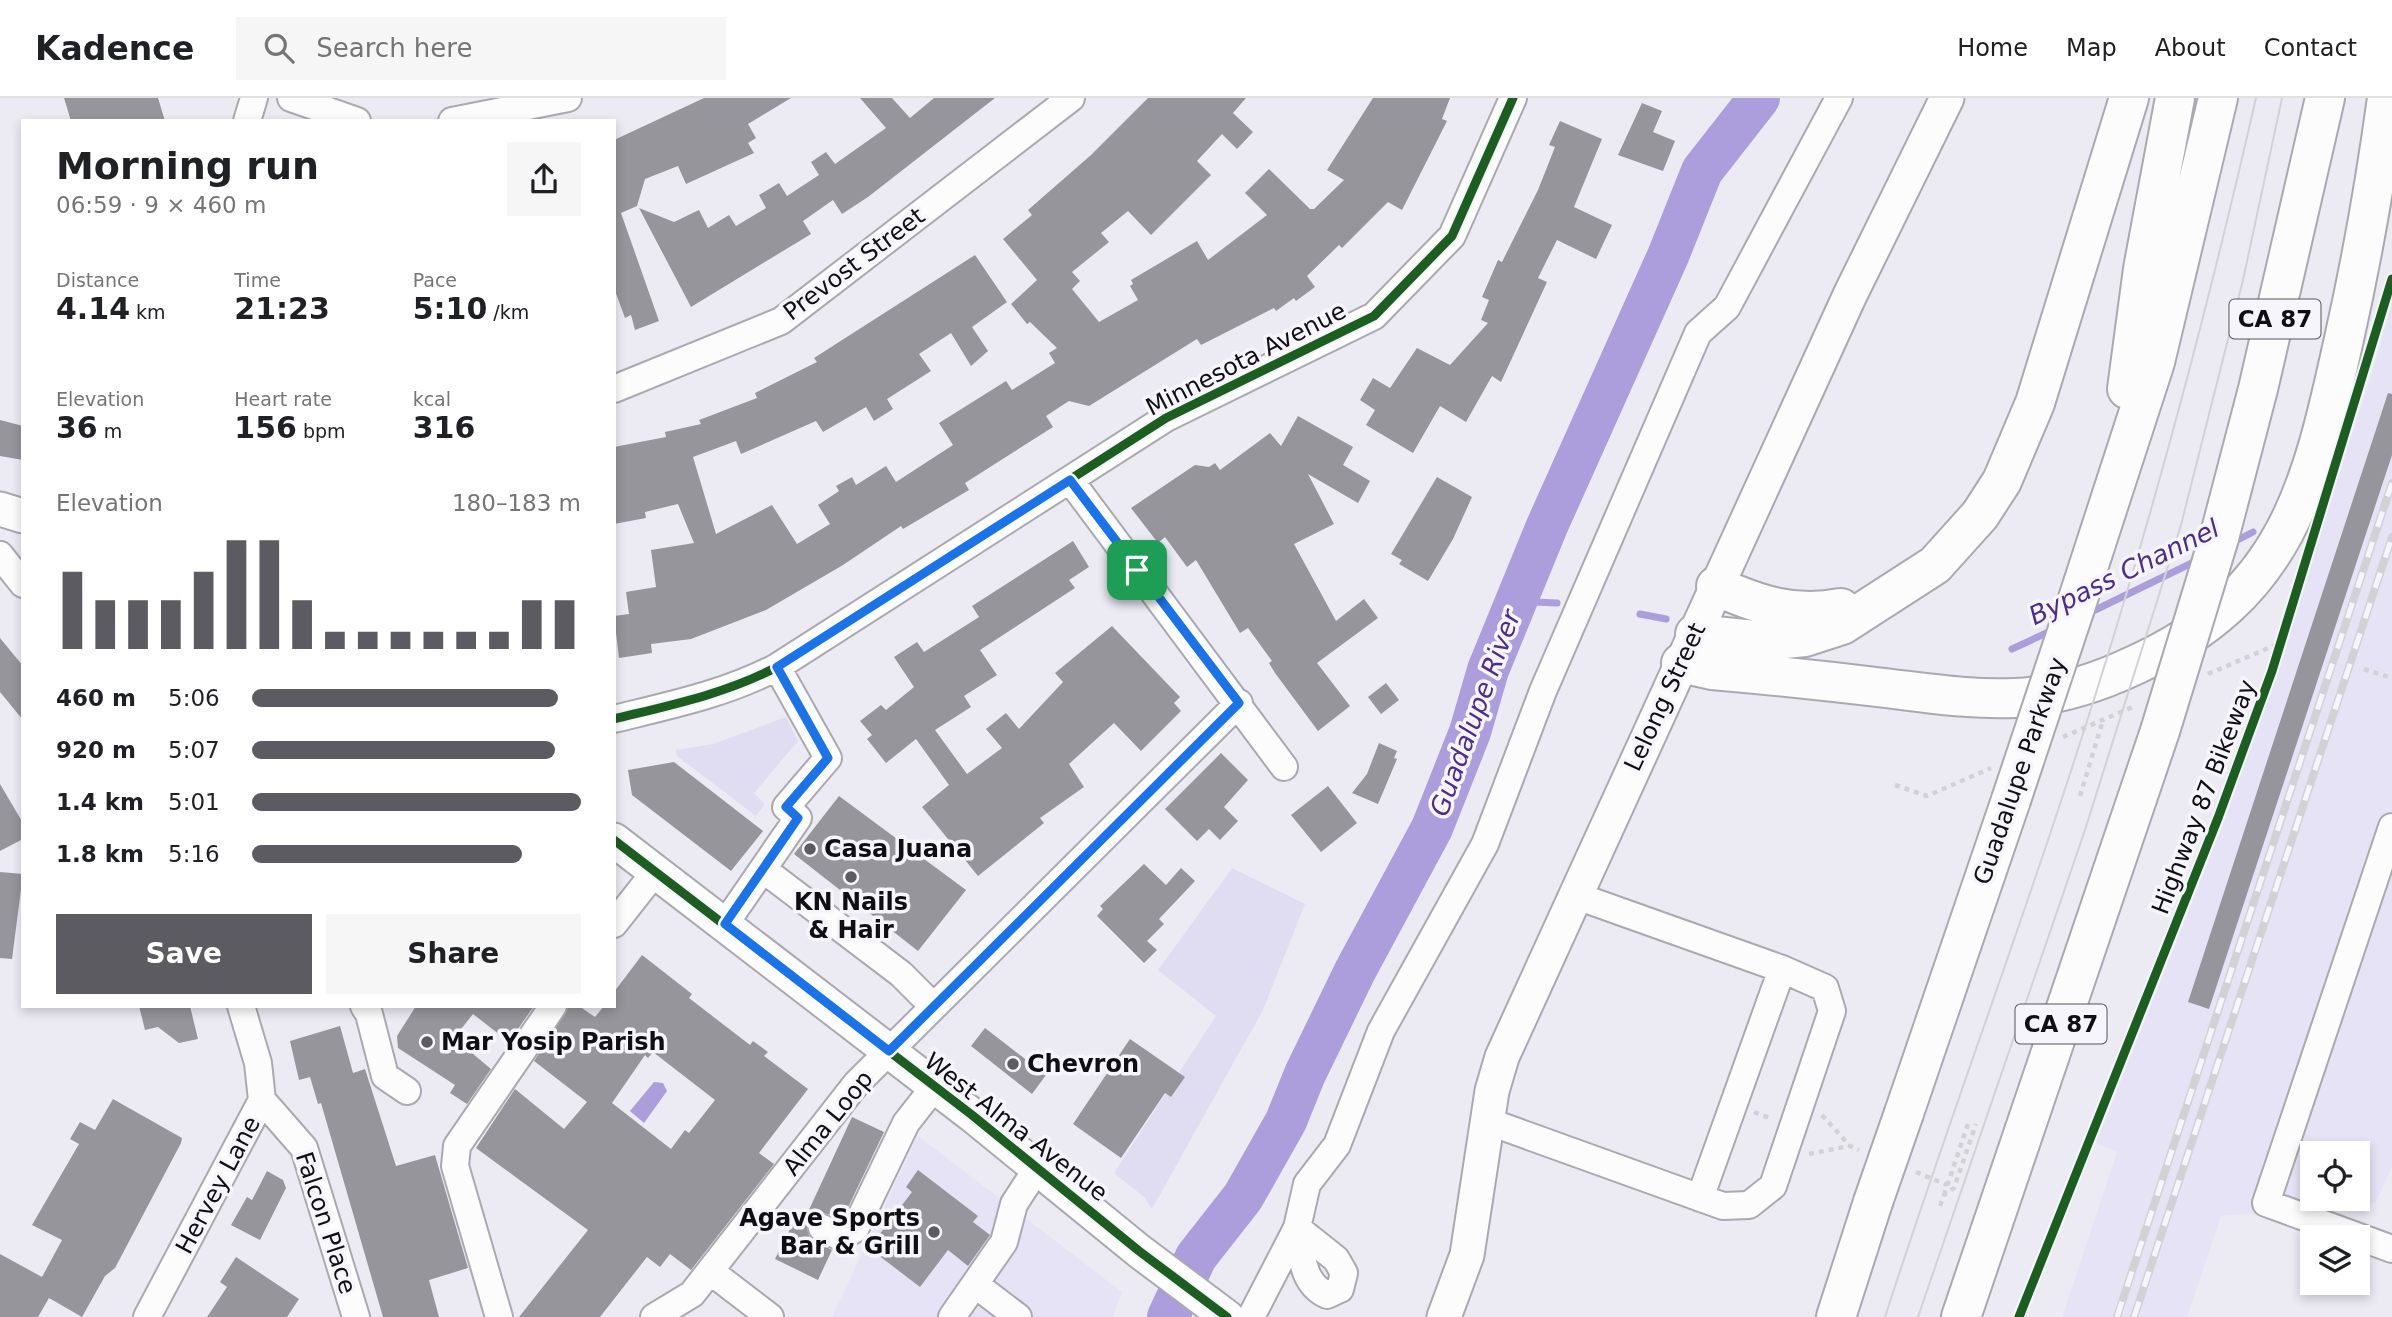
<!DOCTYPE html>
<html lang="en">
<head>
<meta charset="utf-8">
<style>
	:root { --surface:#fff; --page:#f6f6f6; --text:#202124; --muted:#757577; --line:#e0e0e0; --accent:#5c5b62 }
	body { margin:0; font-family:"DejaVu Sans",sans-serif; background:var(--page); color:var(--text); height:100vh; display:flex; flex-direction:column; font-size:26px; white-space:nowrap }
	* { box-sizing:border-box; margin:0 }
	p { font-size:23px; color:var(--muted) }
	.icon { flex:none; width:38px; height:38px; fill:none; stroke:currentColor; stroke-width:2; stroke-linecap:round; stroke-linejoin:round }
	.map { position:relative; flex:1; overflow:hidden }
	.sheet { position:absolute; left:21px; top:21px; width:595px; height:889px; display:flex; flex-direction:column; background:var(--surface); border-radius:0px; box-shadow:0 4px 10px #0003 }
	.sheet>* { flex:none }
	.buttons { position:absolute; left:2300px; top:1043px; display:grid; gap:14px }
	.buttons a { display:grid; place-items:center; width:70px; height:70px; border-radius:0px; background:var(--surface); box-shadow:0 4px 10px #0003; font-size:35px }
	.pin { position:absolute; display:grid; place-items:center; width:60px; height:60px; color:#fff; margin:-30px; border-radius:14px; box-shadow:0 4px 10px #0006 }
	.round { display:grid; place-items:center; flex:none; width:74px; height:74px; border-radius:0px; background:var(--page) }
	.head { display:flex; align-items:center; justify-content:space-between; height:119px; padding:0 35px }
	h1 { font-size:38px; font-weight:700; line-height:52px }
	.metrics { display:grid; grid-template-columns:repeat(3,1fr); gap:10px; height:119px; padding:7px 35px }
	.metrics div { display:grid; align-content:center }
	.metrics b { font-size:30px; font-weight:700 }
	.metrics small { font-size:19px; font-weight:400 }
	.metrics p { font-size:19px }
	.chart { height:196px; padding:14px 35px }
	.chart p { display:flex; justify-content:space-between }
	.chart svg { width:100%; height:126px; margin-top:7px; stroke:var(--accent); stroke-width:6 }
	.action { display:flex; gap:14px; margin-top:auto; padding:14px 35px }
	.action a { flex:1; height:80px; border-radius:0px; background:var(--accent); color:#fff; font-size:28px; font-weight:700; line-height:80px; text-align:center }
	.action a+a { background:var(--page); color:var(--text) }
	ul { padding:0 35px; list-style:none; font-size:23px }
	li { display:grid; grid-template-columns:112px 84px 1fr; align-items:center; height:52px }
	li i { height:18px; border-radius:9px; background:var(--accent) }
	header { display:flex; align-items:center; gap:42px; box-sizing:border-box; height:98px; padding:0 35px; background:var(--surface); border-bottom:2px solid var(--line) }
	header strong { font-size:33px }
	nav { display:flex; gap:38px; margin-inline-start:auto; font-size:24px }
	.search { width:490px; height:63px; background:var(--page); display:flex; align-items:center; gap:18px; box-sizing:border-box; padding:0 24px; border-radius:0px; color:var(--muted); font-size:26px }
	.map>svg:first-child { display:block }
	.built { fill:#e5e3f5; fill-rule:evenodd }
	.green { fill:#e0ddf3 }
	.water { fill:#ac9edc }
	.lines { fill:none; stroke-linecap:round; stroke-linejoin:round }
	.stream { stroke:#ac9edc; stroke-width:7 }
	.river { stroke:#ac9edc; stroke-width:42 }
	.building { fill:#96959b; fill-rule:evenodd }
	.minor-casing { stroke:#aaa9b0; stroke-width:30 }
	.major-casing { stroke:#aaa9b0; stroke-width:37 }
	.highway-casing { stroke:#aaa9b0; stroke-width:42 }
	.path { stroke:#d2d2d5; stroke-width:4.5; stroke-dasharray:5 5; stroke-linecap:butt }
	.minor { stroke:#fcfcfd; stroke-width:26 }
	.major { stroke:#fcfcfd; stroke-width:33 }
	.highway { stroke:#fcfcfd; stroke-width:38 }
	.tram { stroke:#d2d2d5; stroke-width:2 }
	.rail-casing { stroke:#d2d2d5; stroke-width:8 }
	.rail { stroke:#f6f5fc; stroke-width:5; stroke-dasharray:16; stroke-linecap:butt }
	.highway-bridge-casing { stroke:#aaa9b0; stroke-width:42; stroke-linecap:butt }
	.highway-bridge { stroke:#fcfcfd; stroke-width:38 }
	.cycleway-casing { stroke:#f6f5fc; stroke-width:13 }
	.cycleway { stroke:#1b5e20; stroke-width:9 }
	.route-casing { stroke:#fff; stroke-width:14 }
	.route { stroke:#1a73e8; stroke-width:9 }
	.poi-dot { fill:#5c5b62; stroke:#f6f5fc; stroke-width:2.5 }
	.labels { text-anchor:middle; dominant-baseline:central; stroke-width:7; stroke-linejoin:round; paint-order:stroke }
	.shield { fill:#f6f5fc; stroke:#545359; stroke-width:2 }
	.shield-label { font-size:23px; font-weight:bold; fill:#0f0e13 }
	.street-label { font-size:24px; fill:#0f0e13; stroke:#f6f5fc }
	.poi-label { font-size:24px; font-weight:bold; fill:#0f0e13; stroke:#f6f5fc; text-anchor:start }
	.water-label { font-size:26px; font-style:italic; fill:#4d2c90; stroke:#f6f5fc }
</style>
</head>
<body>
<header>
<strong>Kadence</strong>
<div class="search"><svg class="icon" aria-label="search" viewBox="0 0 24 24"><circle cx="10" cy="10" r="6"/><path d="M15 15l6 6"/></svg>Search here</div>
<nav><a>Home</a><a>Map</a><a>About</a><a>Contact</a></nav>
</header>
<div class="map">
<svg width="2392" height="1219" viewBox="0 0 2392 1219">
	<rect width="100%" height="100%" fill="#ecebf4"/>
	<path class="built" d="M 2392,204 L 2392,1069 L 2375,1105 L 2221,1118 L 2187,1219 L 2062,1219 L 2117,1054 L 2096,1045 L 2226,719 L 2370,282 ZM 2312,1055 L 2357,1055 L 2357,1101 L 2312,1101 Z
		M 918,1038 L 1122,1194 L 1113,1219 L 832,1219 Z"/>
	<path class="green" d="M 786,619 L 798,643 L 754,695 L 765,706 L 756,718 L 677,658 L 676,652 L 713,646 Z
		M 1232,770 L 1305,806 L 1263,912 L 1152,1111 L 1144,1099 L 1114,1075 L 1216,918 L 1158,872 Z"/>
	<path class="water" d="M 654,984 L 663,985 L 667,993 L 644,1025 L 630,1013 Z"/>
	<g class="lines">
		<path class="stream" d="M 2230,446 L 2253,434
			M 1516,503 L 1557,505
			M 2089,515 L 2198,462
			M 1640,516 L 1666,521
			M 2012,551 L 2053,532"/>
		<path class="river" d="M 1168,1219 L 1196,1159 L 1243,1099 L 1286,1023 L 1305,976 L 1355,873 L 1432,730 L 1470,634 L 1488,572 L 1547,428 L 1668,158 L 1702,73 L 1759,0"/>
	</g>
	<path class="building" d="M 64,0 L 158,0 L 165,23 L 71,23 Z
		M 704,0 L 791,0 L 748,26 L 756,40 L 748,45 L 754,55 L 686,86 L 678,68 L 645,81 L 637,108 L 621,115 L 659,223 L 635,232 L 631,217 L 625,220 L 614,190 L 614,42 Z
		M 860,0 L 892,0 L 910,20 L 934,0 L 995,0 L 868,99 L 842,116 L 833,102 L 803,123 L 811,136 L 691,209 L 639,110 L 674,124 L 699,112 L 708,130 L 729,117 L 736,128 L 766,110 L 759,97 L 779,85 L 787,98 L 819,77 L 811,64 L 826,54 L 835,66 L 886,30 Z
		M 1148,0 L 1246,0 L 1233,15 L 1253,34 L 1237,51 L 1222,36 L 1197,63 L 1211,77 L 1151,137 L 1128,113 L 1101,135 L 1109,144 L 1072,174 L 1080,183 L 1072,191 L 1099,224 L 1138,202 L 1130,188 L 1133,186 L 1131,182 L 1197,143 L 1208,162 L 1267,117 L 1245,95 L 1269,71 L 1310,111 L 1314,111 L 1344,82 L 1327,72 L 1373,0 L 1450,0 L 1442,21 L 1447,23 L 1402,112 L 1388,104 L 1342,150 L 1339,147 L 1307,178 L 1315,189 L 1296,203 L 1294,200 L 1276,213 L 1274,210 L 1201,247 L 1197,241 L 1089,308 L 1069,303 L 1046,318 L 1053,329 L 965,385 L 969,392 L 903,431 L 901,428 L 843,467 L 766,512 L 691,541 L 651,546 L 652,555 L 619,560 L 614,518 L 629,516 L 626,494 L 656,489 L 651,452 L 694,445 L 678,406 L 645,414 L 646,420 L 614,426 L 614,349 L 666,339 L 665,334 L 701,326 L 699,322 L 757,300 L 755,295 L 817,264 L 814,260 L 975,157 L 1007,204 L 972,229 L 988,253 L 971,268 L 951,235 L 919,256 L 931,273 L 887,301 L 893,311 L 874,323 L 866,309 L 823,334 L 816,323 L 741,356 L 736,343 L 693,359 L 716,436 L 772,407 L 797,446 L 830,426 L 818,407 L 839,393 L 836,388 L 852,379 L 856,387 L 886,368 L 896,384 L 953,347 L 939,325 L 1006,283 L 1012,292 L 1055,265 L 1049,255 L 1057,250 L 1030,224 L 1027,226 L 1011,206 L 1037,182 L 1003,141 L 1032,117 L 1028,112 L 1091,57 Z
		M 1642,5 L 1662,13 L 1653,34 L 1675,43 L 1663,73 L 1618,57 Z
		M 1560,23 L 1602,41 L 1574,109 L 1612,127 L 1596,161 L 1557,142 L 1538,180 L 1547,184 L 1501,284 L 1492,278 L 1466,324 L 1440,308 L 1413,355 L 1366,327 L 1375,312 L 1360,302 L 1373,280 L 1390,290 L 1417,250 L 1450,267 L 1488,225 L 1481,222 L 1489,202 L 1482,199 L 1498,162 L 1502,164 L 1538,92 L 1555,49 L 1549,47 Z
		M 2388,295 L 2392,296 L 2392,357 L 2209,911 L 2188,904 Z
		M 1298,318 L 1353,349 L 1343,367 L 1370,383 L 1358,405 L 1308,376 L 1334,426 L 1294,446 L 1336,523 L 1364,501 L 1378,520 L 1317,565 L 1350,608 L 1318,633 L 1275,575 L 1269,565 L 1272,563 L 1248,530 L 1240,535 L 1196,462 L 1187,469 L 1165,439 L 1158,445 L 1131,410 L 1195,367 L 1209,369 L 1215,365 L 1220,372 L 1270,335 L 1281,348 Z
		M 0,322 L 23,328 L 23,362 L 0,358 Z
		M 1437,379 L 1472,399 L 1453,441 L 1428,483 L 1399,466 L 1402,462 L 1391,456 Z
		M 1073,443 L 1089,469 L 1069,482 L 1075,490 L 980,552 L 997,577 L 964,598 L 971,609 L 935,632 L 967,676 L 1002,650 L 986,631 L 1006,615 L 1019,631 L 1063,584 L 1055,575 L 1112,528 L 1180,599 L 1174,605 L 1181,613 L 1141,653 L 1114,625 L 1069,666 L 1084,689 L 1040,720 L 1044,725 L 978,778 L 922,709 L 949,687 L 916,641 L 886,665 L 867,641 L 872,637 L 860,623 L 881,607 L 886,612 L 914,589 L 894,559 L 917,544 L 924,554 L 979,519 L 972,508 Z
		M 0,540 L 23,568 L 23,622 L 0,594 Z
		M 1386,585 L 1399,602 L 1381,616 L 1368,599 Z
		M 1379,645 L 1397,653 L 1394,660 L 1397,661 L 1378,706 L 1352,695 L 1367,676 Z
		M 1221,655 L 1248,682 L 1224,709 L 1238,723 L 1220,742 L 1209,731 L 1197,743 L 1165,711 Z
		M 674,664 L 763,733 L 731,773 L 632,697 L 628,672 Z
		M 0,686 L 23,725 L 23,741 L 0,753 Z
		M 1328,688 L 1357,725 L 1321,754 L 1291,717 Z
		M 839,698 L 966,792 L 918,853 L 794,756 Z
		M 1144,766 L 1166,787 L 1181,770 L 1195,783 L 1159,821 L 1164,826 L 1147,843 L 1157,852 L 1144,865 L 1097,818 L 1103,811 L 1100,808 Z
		M 0,774 L 23,776 L 12,861 L 0,860 Z
		M 642,857 L 692,896 L 689,900 L 750,947 L 753,943 L 768,954 L 764,958 L 808,991 L 759,1055 L 774,1066 L 691,1172 L 670,1156 L 660,1169 L 647,1159 L 600,1219 L 519,1219 L 588,1132 L 476,1050 L 515,991 L 564,1031 L 587,1004 L 534,963 L 569,908 L 579,908 L 595,919 L 604,908 L 614,908 L 614,894 ZM 653,954 L 715,1002 L 689,1035 L 685,1032 L 671,1051 L 612,1005 L 645,957 L 648,960 Z
		M 139,908 L 190,908 L 198,941 L 179,945 L 158,929 L 145,932 Z
		M 416,908 L 534,908 L 509,944 L 473,916 L 454,940 L 491,971 L 467,1006 L 450,995 L 455,987 L 398,950 L 397,938 Z
		M 340,928 L 353,975 L 365,971 L 396,1068 L 435,1057 L 468,1170 L 429,1182 L 439,1219 L 383,1219 L 321,1005 L 318,1006 L 310,979 L 299,982 L 290,943 Z
		M 985,930 L 1046,977 L 1032,996 L 971,948 Z
		M 1130,941 L 1185,979 L 1171,999 L 1165,995 L 1121,1060 L 1073,1026 Z
		M 113,1001 L 182,1040 L 181,1045 L 115,1170 L 105,1178 L 82,1219 L 49,1200 L 38,1219 L 0,1219 L 0,1156 L 42,1179 L 62,1142 L 32,1127 L 79,1046 L 70,1041 L 80,1024 L 95,1032 Z
		M 852,1019 L 884,1034 L 843,1120 L 820,1114 L 808,1124 L 809,1139 L 832,1152 L 818,1182 L 775,1161 L 793,1125 L 801,1129 Z
		M 918,1072 L 978,1118 L 973,1124 L 990,1137 L 968,1168 L 948,1152 L 920,1189 L 869,1150 L 912,1094 L 906,1089 Z
		M 267,1073 L 283,1082 L 286,1090 L 260,1142 L 231,1127 L 247,1099 L 252,1102 Z
		M 236,1159 L 299,1201 L 287,1219 L 207,1219 L 227,1189 L 220,1184 Z"/>
	<g class="lines">
		<defs>
			<path id="minor" d="M 291,0 L 357,23
				M 247,23 L 254,0
				M 452,23 L 568,0
				M 614,291 L 781,223 L 1071,0
				M 1070,382 L 1284,669
				M 0,457 L 23,486
				M 614,621 C 671,607 725,596 777,569 L 1166,320 L 1374,218 L 1452,138 L 1513,0
				M 2392,729 L 2266,1105 L 2392,1151
				M 764,772 L 901,876 L 933,908
				M 614,826 L 655,774
				M 725,826 L 798,720 L 786,709 L 828,660 L 777,569
				M 364,908 L 369,916 L 385,978 L 407,993
				M 262,1002 L 304,1050 L 356,1219
				M 1487,1023 L 1723,1108 L 1749,1107 L 1773,1088 L 1832,913 L 1825,890 L 1782,871 L 1574,797
				M 1700,1100 L 1782,871
				M 822,1130 L 841,1139 L 855,1131 L 906,1025 L 935,988
				M 1297,1130 L 1336,1161 L 1344,1175 L 1340,1191 L 1327,1197 C 1301,1185 1302,1155 1297,1130 Z
				M 710,1173 L 770,1219
				M 976,1187 L 1018,1219
				M 147,1219 L 262,1002 L 258,965 L 241,908
				M 499,1219 L 455,1068 L 457,1048 L 553,908
				M 654,1219 L 692,1196 L 856,986 L 1239,605
				M 952,1219 L 1004,1144 L 1014,1106 L 1038,1069
				M 1251,1219 L 1297,1130 L 1307,1086 L 1337,1047 L 1381,933 L 1485,746 L 1543,593 L 1698,235 L 1727,209 L 1839,0"/>
			<path id="major" d="M 0,411 L 23,418
				M 614,742 L 972,1017 L 1139,1153 L 1227,1219
				M 1444,1219 L 1467,1157 L 1492,993 L 1502,959 L 1850,197 L 1947,0"/>
			<path id="highway" d="M 2127,291 L 2143,171 L 2175,0
				M 2219,440 L 2258,291 L 2325,0
				M 1716,488 C 1758,507 1794,519 1841,510
				M 2075,510 L 2155,264 L 2218,0
				M 1695,536 L 1764,543 L 1805,539 L 1842,527 L 1935,467 L 1980,417 L 2002,383 L 2035,305 L 2129,0
				M 1681,565 L 1712,572 C 1770,577 1827,583 1885,590 C 1928,595 1971,602 2015,600 C 2057,598 2097,585 2135,567 C 2287,498 2311,391 2344,241 C 2362,161 2376,81 2387,0
				M 1904,1015 L 2011,702
				M 1836,1219 L 1873,1104
				M 1961,1219 L 2160,633"/>
		</defs>
		<use href="#minor" class="minor-casing"/>
		<use href="#major" class="major-casing"/>
		<use href="#highway" class="highway-casing"/>
		<path class="path" d="M 2364,571 L 2392,580
			M 2208,576 L 2280,545 L 2286,547
			M 2063,639 L 2135,608
			M 1895,687 L 1927,698 L 1991,670
			M 2080,698 L 2103,622
			M 1754,1014 L 1772,1021
			M 1822,1017 L 1850,1048 L 1859,1052
			M 1809,1056 L 1849,1048
			M 1916,1074 L 1947,1087
			M 1944,1097 L 1969,1023
			M 1940,1108 L 1944,1097 L 1954,1090 L 1976,1026"/>
		<use href="#minor" class="minor"/>
		<use href="#major" class="major"/>
		<use href="#highway" class="highway"/>
		<path class="tram" d="M 1885,1219 C 1942,1042 2007,868 2065,691 C 2140,465 2203,233 2256,0
			M 1918,1219 L 2085,732 L 2181,427 L 2243,182 L 2282,0"/>
		<defs>
			<path id="rail" d="M 2117,1219 L 2392,385
				M 2134,1219 L 2392,439"/>
		</defs>
		<use href="#rail" class="rail-casing"/>
		<use href="#rail" class="rail"/>
		<defs>
			<path id="highway-bridge" d="M 2160,633 L 2219,440
				M 2011,702 L 2075,510
				M 1873,1104 L 1904,1015"/>
		</defs>
		<use href="#highway-bridge" class="highway-bridge-casing"/>
		<use href="#highway-bridge" class="highway-bridge"/>
		<defs>
			<path id="cycleway" d="M 614,621 C 671,607 725,596 777,569 L 1166,320 L 1374,218 L 1452,138 L 1513,0
				M 614,742 L 972,1017 L 1139,1153 L 1227,1219
				M 2019,1219 L 2218,720 L 2272,573 L 2392,181"/>
		</defs>
		<use href="#cycleway" class="cycleway-casing"/>
		<use href="#cycleway" class="cycleway"/>
	</g>
	<g class="lines">
		<defs>
			<path id="route" d="M 1070,382 L 1239,605 L 889,953 L 725,826 L 798,720 L 786,709 L 828,660 L 777,569 Z"/>
		</defs>
		<use href="#route" class="route-casing"/>
		<use href="#route" class="route"/>
	</g>
	<g class="poi-dot">
		<circle cx="810" cy="751" r="7"/>
		<circle cx="851" cy="779" r="7"/>
		<circle cx="427" cy="944" r="7"/>
		<circle cx="1013" cy="966" r="7"/>
		<circle cx="934" cy="1134" r="7"/>
	</g>
	<g class="labels">
		<g class="shield">
			<rect x="2229.5" y="201.5" width="91" height="39" rx="5"/>
			<rect x="2015.5" y="906.5" width="91" height="39" rx="5"/>
		</g>
		<g class="shield-label">
			<text x="2275" y="221">CA 87</text>
			<text x="2061" y="926">CA 87</text>
		</g>
		<g class="street-label">
			<text transform="translate(854 166) rotate(-37)">Prevost Street</text>
			<text transform="translate(1246 261) rotate(-27)">Minnesota Avenue</text>
			<text transform="translate(1665 599) rotate(-65)">Lelong Street</text>
			<text transform="translate(2020 673) rotate(-71)">Guadalupe Parkway</text>
			<text transform="translate(2204 699) rotate(-69)">Highway 87 Bikeway</text>
			<text transform="translate(828 1025) rotate(-51)">Alma Loop</text>
			<text transform="translate(1016 1029) rotate(38)">West Alma Avenue</text>
			<text transform="translate(218 1087) rotate(-62)">Hervey Lane</text>
			<text transform="translate(326 1125) rotate(72)">Falcon Place</text>
		</g>
		<g class="poi-label">
			<text x="824" y="751">Casa Juana</text>
			<text x="851" y="804" text-anchor="middle">KN Nails<tspan x="851" dy="28">&amp; Hair</tspan></text>
			<text x="441" y="944">Mar Yosip Parish</text>
			<text x="1027" y="966">Chevron</text>
			<text x="920" y="1120" text-anchor="end">Agave Sports<tspan x="920" dy="28">Bar &amp; Grill</tspan></text>
		</g>
		<g class="water-label">
			<text transform="translate(2124 474) rotate(-26)">Bypass Channel</text>
			<text transform="translate(1475 615) rotate(-70)">Guadalupe River</text>
		</g>
	</g>
</svg>
<div class="buttons">
<a><svg class="icon" aria-label="locate" viewBox="0 0 24 24"><circle cx="12" cy="12" r="6"/><path d="M12 2v4M12 18v4M2 12h4M18 12h4"/></svg></a>
<a><svg class="icon" aria-label="layers" viewBox="0 0 24 24"><path d="M12 4l9 5-9 5-9-5zM3 14l9 5 9-5"/></svg></a>
</div>
<div class="pin" style="left:1137px;top:472px;background:#1e9e55"><svg class="icon" aria-label="arrive" viewBox="0 0 24 24"><path d="M6 21V4h12l-3 4 3 4H6"/></svg></div>
<section class="sheet">
<div class="head"><div><h1>Morning run</h1><p>06:59 · 9 × 460 m</p></div><a class="round"><svg class="icon" aria-label="share" viewBox="0 0 24 24"><path d="M12 15V3M7 8l5-5 5 5M5 13v7h14v-7"/></svg></a></div>
<div class="metrics">
<div><p>Distance</p><b>4.14<small> km</small></b></div>
<div><p>Time</p><b>21:23</b></div>
<div><p>Pace</p><b>5:10<small> /km</small></b></div>
</div>
<div class="metrics">
<div><p>Elevation</p><b>36<small> m</small></b></div>
<div><p>Heart rate</p><b>156<small> bpm</small></b></div>
<div><p>kcal</p><b>316</b></div>
</div>
<div class="chart"><p><span>Elevation</span>180–183 m</p>
<svg viewBox="0 0 160 44" preserveAspectRatio="none"><path d="M5 44V17M15 44V27M25 44V27M35 44V27M45 44V17M55 44V6M65 44V6M75 44V27M85 44V38M95 44V38M105 44V38M115 44V38M125 44V38M135 44V38M145 44V27M155 44V27"/></svg>
</div>
<ul>
<li><b>460 m</b>5:06<i style="width:93%"></i></li>
<li><b>920 m</b>5:07<i style="width:92%"></i></li>
<li><b>1.4 km</b>5:01<i style="width:100%"></i></li>
<li><b>1.8 km</b>5:16<i style="width:82%"></i></li>
</ul>
<div class="action"><a>Save</a><a>Share</a></div>
</section>
</div>
</body>
</html>
